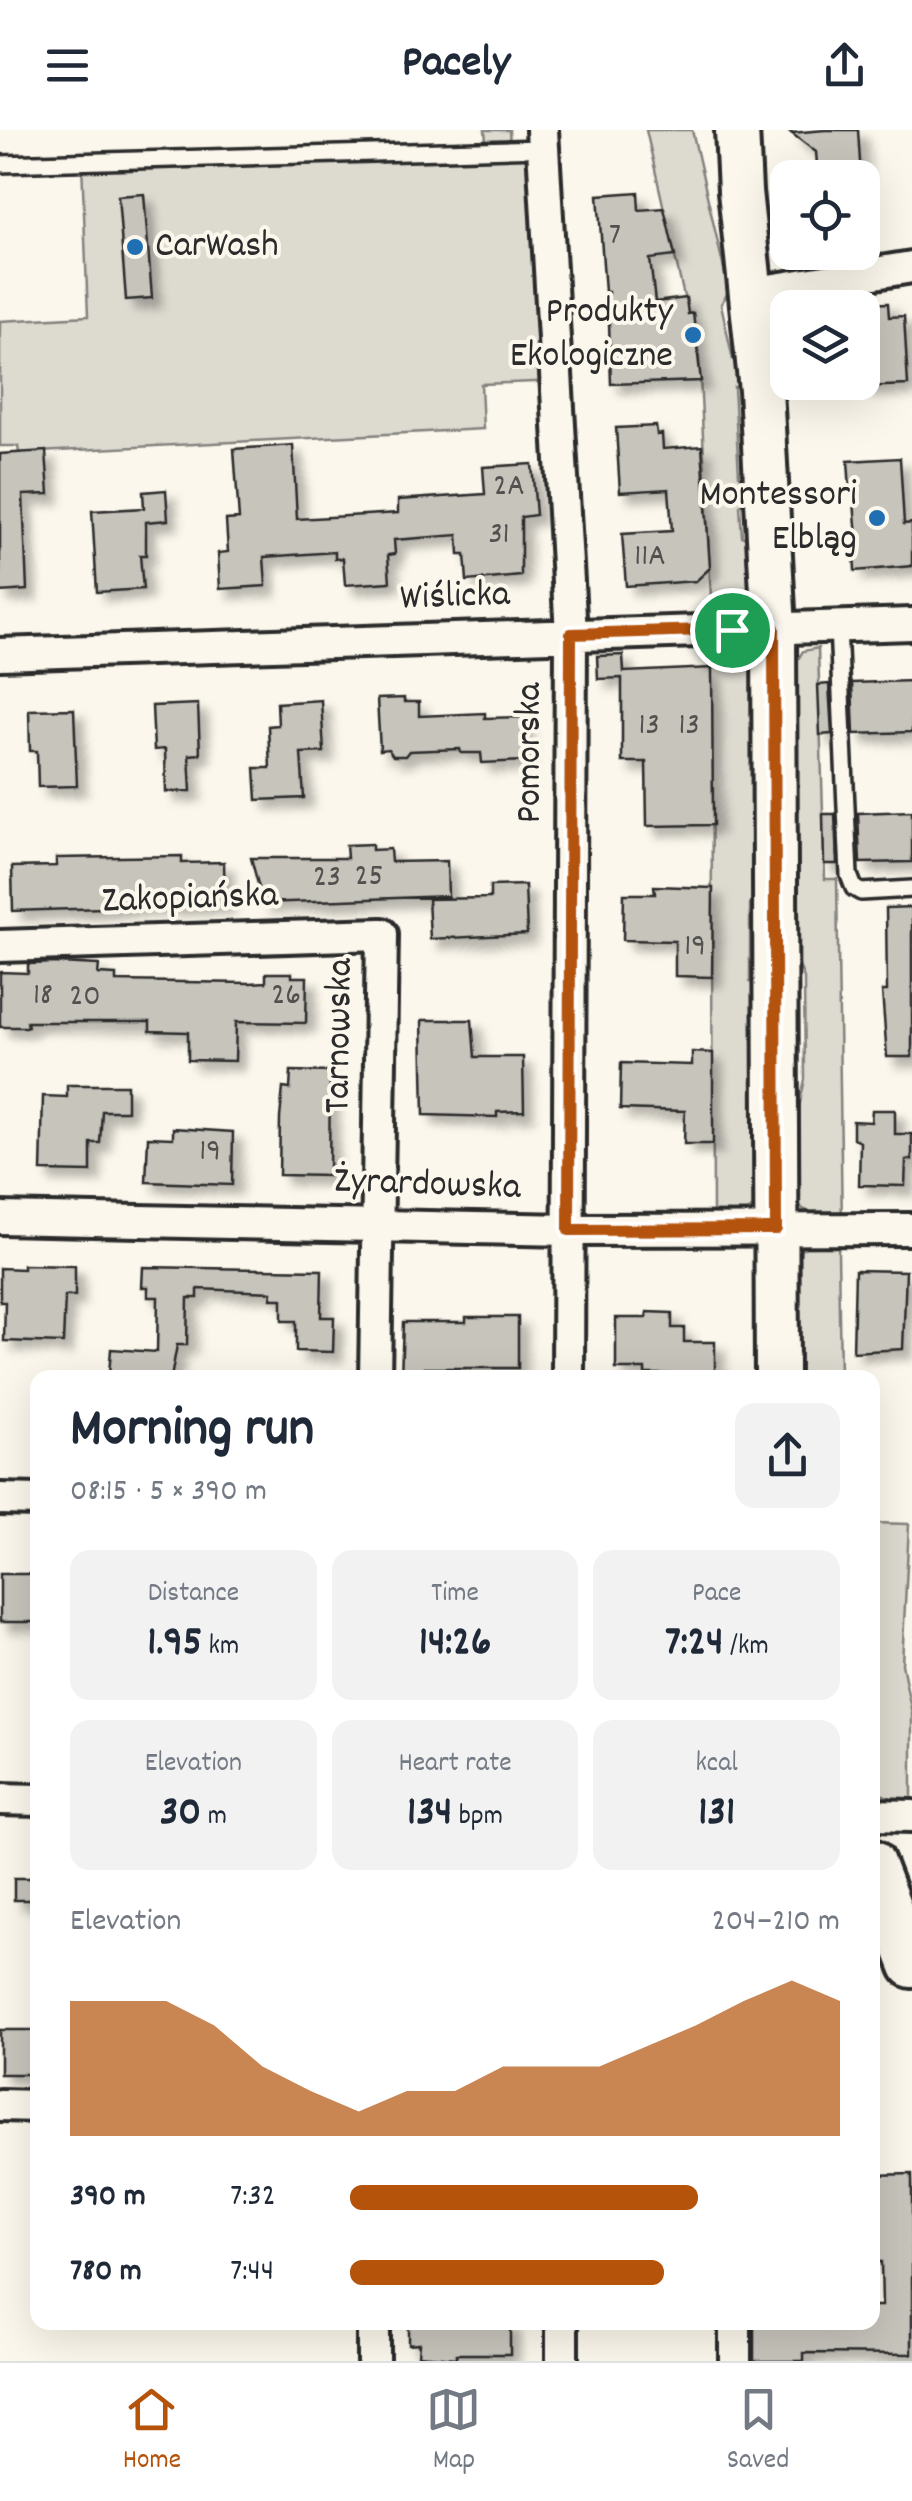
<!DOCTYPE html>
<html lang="en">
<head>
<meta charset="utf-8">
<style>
	:root { --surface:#fff; --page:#f2f2f3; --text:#1f2937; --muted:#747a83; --line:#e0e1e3; --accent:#b45309 }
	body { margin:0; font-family:Dekko,sans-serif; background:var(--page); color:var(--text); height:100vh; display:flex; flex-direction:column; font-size:38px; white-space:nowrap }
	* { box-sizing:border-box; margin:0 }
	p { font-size:32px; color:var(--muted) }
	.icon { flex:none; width:55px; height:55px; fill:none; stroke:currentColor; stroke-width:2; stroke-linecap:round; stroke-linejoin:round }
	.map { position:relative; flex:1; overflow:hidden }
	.sheet { position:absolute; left:30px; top:1240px; width:850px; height:960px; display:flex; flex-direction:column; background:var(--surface); border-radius:20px; box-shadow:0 10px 40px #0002 }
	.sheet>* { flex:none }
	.buttons { position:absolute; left:770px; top:30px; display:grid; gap:20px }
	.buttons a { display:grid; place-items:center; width:110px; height:110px; border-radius:20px; background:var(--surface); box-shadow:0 10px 40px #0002; font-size:50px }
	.pin { position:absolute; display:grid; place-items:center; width:85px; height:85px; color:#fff; margin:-42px; border:5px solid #fff; border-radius:50%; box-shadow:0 2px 10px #0007 }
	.round { display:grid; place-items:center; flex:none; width:105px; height:105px; border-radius:20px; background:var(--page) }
	.head { display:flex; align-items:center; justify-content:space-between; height:170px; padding:0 40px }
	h1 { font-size:55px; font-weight:700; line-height:75px }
	.stats { display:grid; grid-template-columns:repeat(3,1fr); gap:15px; height:170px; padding:10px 40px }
	.stats div { display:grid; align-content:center; border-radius:20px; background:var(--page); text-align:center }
	.stats b { font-size:42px; font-weight:700 }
	.stats small { font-size:28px; font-weight:400 }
	.stats p { font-size:28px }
	.chart { height:280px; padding:20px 40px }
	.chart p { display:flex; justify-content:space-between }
	.chart svg { width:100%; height:180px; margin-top:10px; fill:var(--accent); opacity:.7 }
	ul { padding:0 40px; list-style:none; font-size:32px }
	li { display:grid; grid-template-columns:160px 120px 1fr; align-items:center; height:75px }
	li i { height:25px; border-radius:12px; background:var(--accent) }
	header { display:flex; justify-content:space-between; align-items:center; height:130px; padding:0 40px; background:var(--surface); font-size:45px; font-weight:700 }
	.tabs { display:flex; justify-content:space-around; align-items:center; height:140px; border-top:2px solid var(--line); background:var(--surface); font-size:28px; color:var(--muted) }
	.tabs a { display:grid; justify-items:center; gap:5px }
	.tabs .selected { color:var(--accent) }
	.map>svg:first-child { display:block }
	.green { fill:#dddad0; stroke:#84827e; stroke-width:2.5 }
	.building { fill:#c7c4bc; stroke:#2b2b2b; stroke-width:2.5; filter:url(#shadow) }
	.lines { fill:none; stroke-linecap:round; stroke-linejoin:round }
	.lane-casing { stroke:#2b2b2b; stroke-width:22 }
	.street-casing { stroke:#2b2b2b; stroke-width:38 }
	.secondary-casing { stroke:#2b2b2b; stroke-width:50 }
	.lane { stroke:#fbf7ec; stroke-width:15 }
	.street { stroke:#fbf7ec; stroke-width:30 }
	.secondary { stroke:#fbf7ec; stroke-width:42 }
	.route-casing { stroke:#fff; stroke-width:20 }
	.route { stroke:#b45309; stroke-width:12 }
	.poi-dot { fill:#1f6fb2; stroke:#fbf7ec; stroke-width:4 }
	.labels { text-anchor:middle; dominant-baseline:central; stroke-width:8; stroke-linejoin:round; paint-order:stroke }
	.number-label { font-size:32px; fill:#52514f }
	.poi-label { font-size:38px; fill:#2b2b2b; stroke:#fbf7ec; text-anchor:end }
	.street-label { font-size:38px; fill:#2b2b2b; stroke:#fbf7ec }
</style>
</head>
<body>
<header><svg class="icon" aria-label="menu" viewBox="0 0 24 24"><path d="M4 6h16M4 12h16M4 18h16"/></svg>Pacely<svg class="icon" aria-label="share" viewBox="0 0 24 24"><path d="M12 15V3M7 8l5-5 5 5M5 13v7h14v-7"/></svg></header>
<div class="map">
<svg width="912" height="2231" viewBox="0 0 912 2231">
	<defs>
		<filter id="shadow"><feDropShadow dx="9" dy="9" stdDeviation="5" flood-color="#0004"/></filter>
	</defs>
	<rect width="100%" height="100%" fill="#fbf7ec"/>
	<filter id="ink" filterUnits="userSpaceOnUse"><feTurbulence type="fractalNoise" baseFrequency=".01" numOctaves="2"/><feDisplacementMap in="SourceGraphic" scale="20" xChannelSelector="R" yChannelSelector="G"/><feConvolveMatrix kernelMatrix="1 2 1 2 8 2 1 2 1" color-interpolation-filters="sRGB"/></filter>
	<g filter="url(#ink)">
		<path class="green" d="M 485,0 L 509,0 L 510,18 L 543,18 L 558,251 L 481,254 L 483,299 L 19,323 L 18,316 L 0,316 L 0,191 L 88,186 L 82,32 L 487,20 Z
			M 646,0 L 692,0 L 729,161 L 721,174 L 733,230 L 745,239 L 746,261 L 734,257 L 739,345 L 752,356 L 752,367 L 740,376 L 742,406 L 755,414 C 756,456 764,483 712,488 L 699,226 L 693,184 L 688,184 Z
			M 711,517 L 741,518 L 758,537 L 762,769 L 750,774 L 750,852 L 762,860 L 762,1063 C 748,1089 741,1086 713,1086 Z
			M 818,518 L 825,749 L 837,749 L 842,1098 L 838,1121 L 840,1247 L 791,1247 L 797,1123 L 814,1110 L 814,1084 L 803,1079 L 795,1070 L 792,1011 L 805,949 L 804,848 L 791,816 L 790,542 L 803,521 Z
			M 872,1393 L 909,1394 L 902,1534 L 912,1584 L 912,1686 L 903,1674 L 873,1660 Z"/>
		<path class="building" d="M 825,0 L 858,0 L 861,48 L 818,48 L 816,22 L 791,3 Z
			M 638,62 L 639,80 L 664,78 L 675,126 L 650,129 L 655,172 L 686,168 L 688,184 L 693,183 L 701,251 L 611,254 L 608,162 L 605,162 L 598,65 Z
			M 144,64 L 152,168 L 126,170 L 118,66 Z
			M 888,173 L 889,187 L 904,186 L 908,255 L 862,257 L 862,174 Z
			M 656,296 L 657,305 L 662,304 L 663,319 L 702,316 L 710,438 L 696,451 L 626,456 L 622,404 L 672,401 L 669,359 L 620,362 L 616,298 Z
			M 293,315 L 297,389 L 398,383 L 398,370 L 485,364 L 483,337 L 532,334 L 536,385 L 521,387 L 521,446 L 467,451 L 465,425 L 459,425 L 458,405 L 394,410 L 395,424 L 388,425 L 390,452 L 345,455 L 343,428 L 335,429 L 335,422 L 264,427 L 266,456 L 220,459 L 218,423 L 228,422 L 226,390 L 239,389 L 234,319 Z
			M 46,321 L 49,364 L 23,365 L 27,460 L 0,462 L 0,324 Z
			M 900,328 L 904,394 L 912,393 L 912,436 L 855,441 L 854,420 L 858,420 L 853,359 L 850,360 L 848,331 Z
			M 166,360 L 168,390 L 146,392 L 146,425 L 140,425 L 143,459 L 97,462 L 92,381 L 144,378 L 143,362 Z
			M 623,525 L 624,542 L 712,538 L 713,695 L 647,696 L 646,632 L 622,632 L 622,548 L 598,549 L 597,526 Z
			M 912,551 L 912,602 L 854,604 L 852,553 Z
			M 829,554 L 832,604 L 820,605 L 818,555 Z
			M 404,568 L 404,572 L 419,572 L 419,586 L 485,583 L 485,588 L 523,587 L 524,631 L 482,633 L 481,623 L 461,623 L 460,619 L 409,621 L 405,626 L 393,626 L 388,619 L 380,620 L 377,569 Z
			M 321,570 L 324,622 L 301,623 L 304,668 L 257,670 L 255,638 L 270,638 L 268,596 L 278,595 L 277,573 Z
			M 198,574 L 200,624 L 189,625 L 191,661 L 166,662 L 165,619 L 154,620 L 152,576 Z
			M 74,579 L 77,656 L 38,657 L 37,621 L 30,621 L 29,580 Z
			M 912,681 L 912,732 L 860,733 L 858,683 Z
			M 823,684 L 835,684 L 837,734 L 824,734 Z
			M 372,714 L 372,720 L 390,719 L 391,732 L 447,731 L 448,766 L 263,773 L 251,728 L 347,728 L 346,715 Z
			M 182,726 L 182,733 L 224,732 L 225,774 L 13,781 L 12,737 L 56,736 L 56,728 Z
			M 525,755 L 527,804 L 430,809 L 428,769 L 490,768 L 490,756 Z
			M 654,756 L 713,758 L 712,847 L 675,846 L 675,811 L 623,810 L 624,764 L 655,764 Z
			M 912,777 L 912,927 L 887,927 L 882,861 L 887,861 L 886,778 Z
			M 58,833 L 99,835 L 98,844 L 116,845 L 116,851 L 250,853 L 266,852 L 266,843 L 292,843 L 292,847 L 307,847 L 306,893 L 236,892 L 235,931 L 188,930 L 188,902 L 150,901 L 150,892 L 27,892 L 28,897 L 0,897 L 0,842 L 28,843 L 28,834 Z
			M 422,890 L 472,890 L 475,927 L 523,927 L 524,981 L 497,982 L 497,987 L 424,985 Z
			M 692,922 L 713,923 L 713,1014 L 684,1014 L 685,981 L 620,979 L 621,933 L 692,935 Z
			M 291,941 L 330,942 L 329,1046 L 279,1045 L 280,988 L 283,958 L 290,959 Z
			M 67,955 L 127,955 L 127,981 L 102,981 L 100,1013 L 91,1013 L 91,1042 L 41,1041 L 43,966 L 67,967 Z
			M 872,980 L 895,980 L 895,1004 L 912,1004 L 912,1030 L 906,1030 L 905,1056 L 859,1055 L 860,1012 L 853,1008 L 853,991 L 871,992 Z
			M 173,998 L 233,1002 L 232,1055 L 146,1052 L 148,1007 L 173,1008 Z
			M 23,1135 L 75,1136 L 75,1166 L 65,1166 L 63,1213 L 4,1211 L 5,1172 L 0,1172 L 0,1138 L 23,1139 Z
			M 143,1137 L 322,1140 L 321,1187 L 334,1187 L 333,1222 L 296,1221 L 296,1191 L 282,1191 L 282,1169 L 271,1169 L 272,1162 L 198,1159 L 198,1168 L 188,1168 L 187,1215 L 177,1215 L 171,1248 L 109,1244 L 111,1219 L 157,1222 L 158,1167 L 148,1167 L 148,1157 L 142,1157 Z
			M 855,1140 L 906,1141 L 903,1219 L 853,1222 Z
			M 647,1182 L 672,1183 L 672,1198 L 684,1198 L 684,1212 L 715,1212 L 715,1248 L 682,1248 L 682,1244 L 645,1244 L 645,1239 L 616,1239 L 616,1188 L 646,1188 Z
			M 466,1187 L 518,1187 L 518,1238 L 425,1238 L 425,1248 L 401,1248 L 403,1192 L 466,1192 Z
			M 0,1444 L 38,1444 L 38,1492 L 0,1492 Z
			M 14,1748 L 38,1748 L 38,1770 L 14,1770 Z
			M 0,1900 L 38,1900 L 38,1944 L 0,1944 Z
			M 912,2044 L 912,2224 L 804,2223 L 804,2231 L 754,2231 L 754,2192 L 872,2192 L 872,2176 L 882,2176 L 881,2132 L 872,2132 L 872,2045 Z
			M 408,2192 L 510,2192 L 510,2224 L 456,2224 L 456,2228 L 418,2225 L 419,2213 L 408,2214 Z"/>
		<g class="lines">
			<defs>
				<path id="lane" d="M 0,34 L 543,18
					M 838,496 L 849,745 L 854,758 L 861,762 L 912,759"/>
				<path id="street" d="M 542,0 L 571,504 L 568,1248
					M 751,163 L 912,137
					M 0,524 L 912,494
					M 0,816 L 382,804 L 375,1248
					M 0,1088 L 569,1100 L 912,1099
					M 0,1369 L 38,1370
					M 0,1669 L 38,1670
					M 872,1685 L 912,1686
					M 0,1975 L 38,1976
					M 373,2192 L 373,2231
					M 735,2192 L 735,2231
					M 562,2231 L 562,2192"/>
				<path id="secondary" d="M 737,0 L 740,61 L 761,260 L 774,499 L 777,1248
					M 872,1731 L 912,1836"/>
			</defs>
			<use href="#lane" class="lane-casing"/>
			<use href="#street" class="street-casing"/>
			<use href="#secondary" class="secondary-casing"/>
			<use href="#lane" class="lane"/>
			<use href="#street" class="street"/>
			<use href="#secondary" class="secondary"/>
		</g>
	</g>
	<g class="lines" filter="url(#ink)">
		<defs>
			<path id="route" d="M 774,498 L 776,1099 L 569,1100 L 571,504 Z"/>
		</defs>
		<use href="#route" class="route-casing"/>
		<use href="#route" class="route"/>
	</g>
	<g class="poi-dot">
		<circle cx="135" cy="117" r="10"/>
		<circle cx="693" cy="205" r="10"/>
		<circle cx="877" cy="388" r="10"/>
	</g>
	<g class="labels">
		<g class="number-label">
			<text x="615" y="107">7</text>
			<text x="509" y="358">2A</text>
			<text x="499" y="406">31</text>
			<text x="650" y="428">11A</text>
			<text x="649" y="597">13</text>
			<text x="689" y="597">13</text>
			<text x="369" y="748">25</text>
			<text x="327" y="749">23</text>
			<text x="695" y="818">19</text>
			<text x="43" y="867">18</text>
			<text x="286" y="867">26</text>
			<text x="85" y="868">20</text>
			<text x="210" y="1023">19</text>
		</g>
		<g class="poi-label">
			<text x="155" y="117" text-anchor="start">CarWash</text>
			<text x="673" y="183">Produkty<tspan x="673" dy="44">Ekologiczne</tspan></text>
			<text x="857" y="366">Montessori<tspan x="857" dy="44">Elbląg</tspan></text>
		</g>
		<g class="street-label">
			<text transform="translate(455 468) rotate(-2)">Wiślicka</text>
			<text transform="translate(531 623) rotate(-90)">Pomorska</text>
			<text transform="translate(190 770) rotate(-2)">Zakopiańska</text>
			<text transform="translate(341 906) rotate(-89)">Tarnowska</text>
			<text transform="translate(427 1056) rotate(2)">Żyrardowska</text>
		</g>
	</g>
</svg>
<div class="buttons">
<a><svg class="icon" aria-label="locate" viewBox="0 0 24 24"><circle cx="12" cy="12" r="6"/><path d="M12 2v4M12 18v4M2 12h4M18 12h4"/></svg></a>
<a><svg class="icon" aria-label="layers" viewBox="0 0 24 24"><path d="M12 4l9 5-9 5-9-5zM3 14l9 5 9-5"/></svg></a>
</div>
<div class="pin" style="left:732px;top:500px;background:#1e9e55"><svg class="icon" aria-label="arrive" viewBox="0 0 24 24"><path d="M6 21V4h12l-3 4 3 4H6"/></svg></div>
<section class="sheet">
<div class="head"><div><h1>Morning run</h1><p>08:15 · 5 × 390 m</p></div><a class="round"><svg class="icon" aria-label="share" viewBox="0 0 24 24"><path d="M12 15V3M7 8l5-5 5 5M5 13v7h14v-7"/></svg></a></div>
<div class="stats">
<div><p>Distance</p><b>1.95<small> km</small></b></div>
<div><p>Time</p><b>14:26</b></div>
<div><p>Pace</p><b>7:24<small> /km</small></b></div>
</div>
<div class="stats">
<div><p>Elevation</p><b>30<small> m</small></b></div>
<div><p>Heart rate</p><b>134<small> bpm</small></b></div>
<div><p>kcal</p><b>131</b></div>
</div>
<div class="chart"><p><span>Elevation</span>204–210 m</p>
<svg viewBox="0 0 160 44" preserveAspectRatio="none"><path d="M0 44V11L10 11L20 11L30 17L40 27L50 33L60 38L70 33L80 33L90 27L100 27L110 27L120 22L130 17L140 11L150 6L160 11V44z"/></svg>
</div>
<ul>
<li><b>390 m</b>7:32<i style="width:71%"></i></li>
<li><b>780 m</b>7:44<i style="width:64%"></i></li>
</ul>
</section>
</div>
<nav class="tabs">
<a class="selected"><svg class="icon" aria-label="home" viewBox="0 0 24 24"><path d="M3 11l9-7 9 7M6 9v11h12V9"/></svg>Home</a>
<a><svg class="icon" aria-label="map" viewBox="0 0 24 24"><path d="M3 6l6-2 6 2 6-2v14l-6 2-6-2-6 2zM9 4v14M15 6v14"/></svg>Map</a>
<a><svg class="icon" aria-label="saved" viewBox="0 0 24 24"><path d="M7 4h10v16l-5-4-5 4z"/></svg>Saved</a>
</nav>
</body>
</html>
